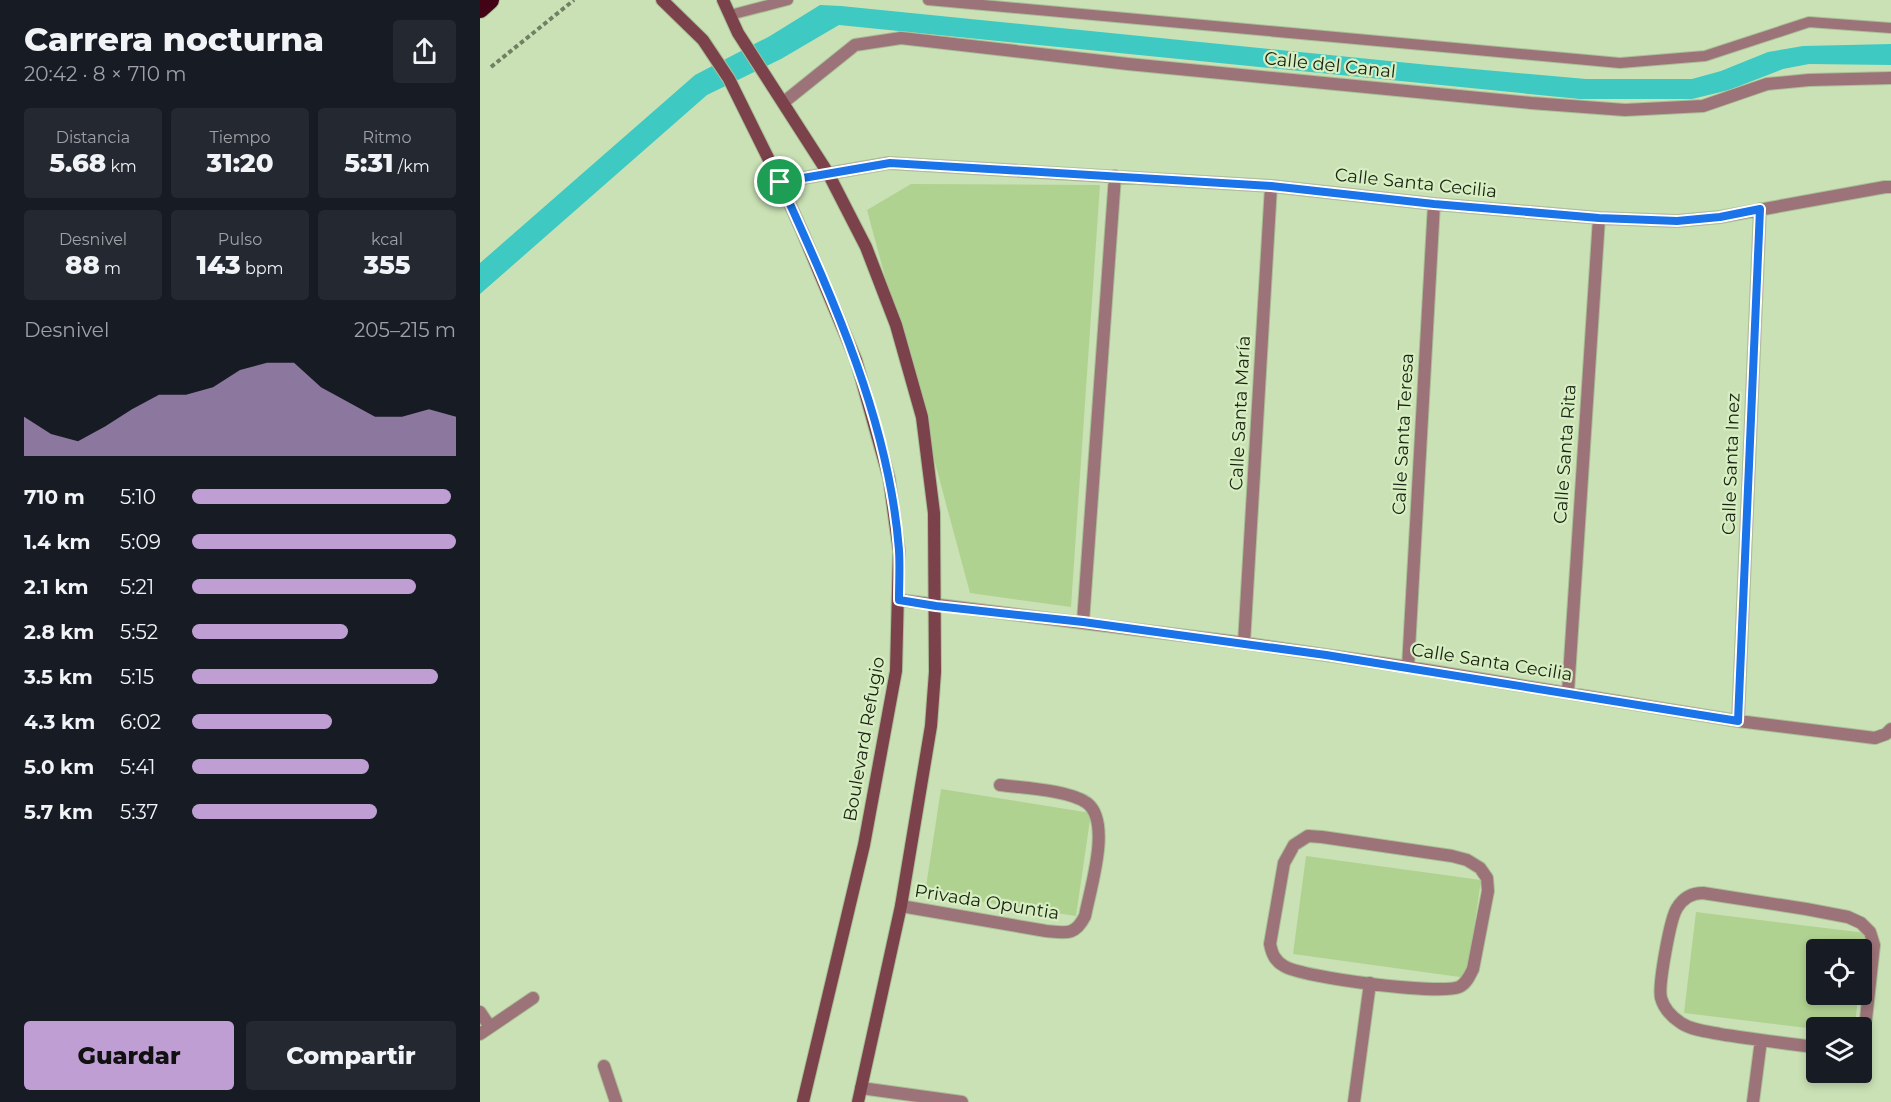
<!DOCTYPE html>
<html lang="es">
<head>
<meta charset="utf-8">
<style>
	:root { --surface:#171b24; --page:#242831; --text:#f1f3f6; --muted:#9ea1a6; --accent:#be9ed3 }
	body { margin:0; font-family:Montserrat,sans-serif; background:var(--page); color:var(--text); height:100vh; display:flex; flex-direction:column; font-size:22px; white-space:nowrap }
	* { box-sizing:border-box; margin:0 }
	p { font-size:20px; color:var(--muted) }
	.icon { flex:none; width:33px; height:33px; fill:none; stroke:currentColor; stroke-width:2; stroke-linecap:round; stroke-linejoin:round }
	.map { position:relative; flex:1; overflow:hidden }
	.drawer { display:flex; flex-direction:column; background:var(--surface); width:480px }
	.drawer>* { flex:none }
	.tools { position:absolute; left:1326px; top:939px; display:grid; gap:12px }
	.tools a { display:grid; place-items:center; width:66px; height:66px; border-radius:6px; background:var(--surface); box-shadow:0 3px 9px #0003; font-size:30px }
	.pin { position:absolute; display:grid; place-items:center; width:51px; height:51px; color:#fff; margin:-26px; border:3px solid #fff; border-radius:50%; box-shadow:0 2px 6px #0007 }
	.round { display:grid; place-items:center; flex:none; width:63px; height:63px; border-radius:6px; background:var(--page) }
	.overview { display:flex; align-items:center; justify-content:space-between; height:102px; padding:0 24px }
	h1 { font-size:33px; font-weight:800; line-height:45px }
	.figures { display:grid; grid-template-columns:repeat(3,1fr); gap:9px; height:102px; padding:6px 24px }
	.figures div { display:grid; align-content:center; border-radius:6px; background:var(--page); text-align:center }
	.figures b { font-size:26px; font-weight:800 }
	.figures small { font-size:16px; font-weight:400 }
	.figures p { font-size:16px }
	.chart { height:168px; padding:12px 24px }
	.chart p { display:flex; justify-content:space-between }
	.chart svg { width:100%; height:108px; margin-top:6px; fill:var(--accent); opacity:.7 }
	.button { display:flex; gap:12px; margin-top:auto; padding:12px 24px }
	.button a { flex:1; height:69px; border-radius:6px; background:var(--accent); color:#111; font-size:24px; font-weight:800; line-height:69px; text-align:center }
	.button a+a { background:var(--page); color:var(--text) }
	ul { padding:0 24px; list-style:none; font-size:20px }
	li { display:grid; grid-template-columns:96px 72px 1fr; align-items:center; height:45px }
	li i { height:15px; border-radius:8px; background:var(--accent) }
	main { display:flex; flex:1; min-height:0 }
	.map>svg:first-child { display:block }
	.green { fill:#b0d291 }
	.water { fill:#3ec9c3 }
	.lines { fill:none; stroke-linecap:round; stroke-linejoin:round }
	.lane-casing { stroke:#aabf97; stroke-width:12 }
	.street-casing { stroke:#aabf97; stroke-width:14 }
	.secondary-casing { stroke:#aabf97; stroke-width:14 }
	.highway-casing { stroke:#aabf97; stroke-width:20 }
	.path { stroke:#708062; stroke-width:4; stroke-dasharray:4.5 3; stroke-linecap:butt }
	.lane { stroke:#9c7378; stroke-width:10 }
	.street { stroke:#9c7378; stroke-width:12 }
	.secondary { stroke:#7b424b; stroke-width:12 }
	.highway { stroke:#430316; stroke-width:18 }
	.route-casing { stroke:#fff; stroke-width:12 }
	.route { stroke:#1a73e8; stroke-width:8 }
	.labels { text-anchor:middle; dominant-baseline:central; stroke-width:4.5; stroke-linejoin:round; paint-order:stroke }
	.street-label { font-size:18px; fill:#192211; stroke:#d7eec2 }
</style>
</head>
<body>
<main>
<section class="drawer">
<div class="overview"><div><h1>Carrera nocturna</h1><p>20:42 · 8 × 710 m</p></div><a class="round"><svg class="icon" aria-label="share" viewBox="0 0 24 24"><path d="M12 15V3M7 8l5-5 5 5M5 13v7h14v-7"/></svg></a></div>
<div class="figures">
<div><p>Distancia</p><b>5.68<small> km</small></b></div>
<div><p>Tiempo</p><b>31:20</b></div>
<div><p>Ritmo</p><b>5:31<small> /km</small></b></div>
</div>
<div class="figures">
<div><p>Desnivel</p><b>88<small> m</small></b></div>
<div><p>Pulso</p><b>143<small> bpm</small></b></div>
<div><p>kcal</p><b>355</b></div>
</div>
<div class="chart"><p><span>Desnivel</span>205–215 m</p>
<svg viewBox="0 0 160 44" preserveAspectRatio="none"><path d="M0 44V28L10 35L20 38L30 32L40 25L50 19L60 19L70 16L80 9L90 6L100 6L110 16L120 22L130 28L140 28L150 25L160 28V44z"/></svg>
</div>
<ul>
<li><b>710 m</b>5:10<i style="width:98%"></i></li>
<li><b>1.4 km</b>5:09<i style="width:100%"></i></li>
<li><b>2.1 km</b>5:21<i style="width:85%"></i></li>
<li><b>2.8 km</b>5:52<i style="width:59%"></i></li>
<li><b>3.5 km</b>5:15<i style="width:93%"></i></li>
<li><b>4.3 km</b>6:02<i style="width:53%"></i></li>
<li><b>5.0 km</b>5:41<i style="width:67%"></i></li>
<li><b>5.7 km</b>5:37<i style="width:70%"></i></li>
</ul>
<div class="button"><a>Guardar</a><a>Compartir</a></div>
</section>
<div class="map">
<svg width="1411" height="1102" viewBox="0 0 1411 1102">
	<rect width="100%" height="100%" fill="#cae1b5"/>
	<path class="green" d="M 431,184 L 620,185 L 591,607 L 490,593 L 387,210 Z
		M 461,789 L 611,813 L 596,916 L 445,893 Z
		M 826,856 L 1001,880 L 987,978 L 813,954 Z
		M 1216,912 L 1386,933 L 1382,969 L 1382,950 L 1336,950 L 1336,994 L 1378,995 L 1375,1027 L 1336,1029 L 1204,1013 Z"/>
	<path class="water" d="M 340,5 L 361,6 L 949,65 L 1106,79 L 1212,79 L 1241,71 L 1288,52 L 1323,46 L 1411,44 L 1411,65 L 1329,64 L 1303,69 L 1249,90 L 1212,99 L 1100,99 L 359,25 L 301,59 L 227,95 L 0,294 L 0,263 L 215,75 L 290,36 Z"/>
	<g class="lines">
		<defs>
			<path id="lane" d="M 448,0 L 1140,63 L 1225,56 L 1329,22 L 1411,28
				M 250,15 L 308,0"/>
			<path id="street" d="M 304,102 L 375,45 L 421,38 L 648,64 L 1051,103 L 1145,110 L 1223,106 L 1287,84 L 1329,80 L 1411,78
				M 300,182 L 409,163 L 791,186 L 954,204 L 1119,218 L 1197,221 L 1240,217 L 1405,187 L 1411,187
				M 419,600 L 764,643 L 928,667 L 1258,721 L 1395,738 L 1406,734 L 1411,729
				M 603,622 L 635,176
				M 764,643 L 791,186
				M 928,667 L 954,204
				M 1088,692 L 1119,218
				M 1258,721 L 1280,209
				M 828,836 L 842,837 L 972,856 L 987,860 L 1000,868 L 1007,878 L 1008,891 L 993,969 C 989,977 986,984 979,987 C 959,995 823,978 804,966 C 795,961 792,954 790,944 L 804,863 L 814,845 Z
				M 421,906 L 566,931 C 586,933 595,936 605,916 C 610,889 632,822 607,803 C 589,790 542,788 520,785
				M 0,1012 L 10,1027
				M 0,1034 L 53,998
				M 1336,1047 C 1306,1044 1276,1039 1245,1035 C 1231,1032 1213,1031 1201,1023 C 1192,1017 1184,1009 1181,998 C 1178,986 1190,919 1197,908 C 1203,898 1211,893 1223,893 L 1326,909 L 1368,917 L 1381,923 L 1390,932 L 1394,945 L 1386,1019 L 1382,1036
				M 124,1066 L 136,1102
				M 381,1088 L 482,1102
				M 874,1102 L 890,983
				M 1273,1102 L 1281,1040"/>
			<path id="secondary" d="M 182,0 L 223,40 L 249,79 L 300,182 L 322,231 L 376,360 L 409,478 L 419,551 L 416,671 L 384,845 L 323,1102
				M 243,0 L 258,33 L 348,173 L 386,247 L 416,325 L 442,417 L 454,513 L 455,672 L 451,726 L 421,906 L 378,1102"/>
			<path id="highway" d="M 0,9 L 10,0"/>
		</defs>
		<use href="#lane" class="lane-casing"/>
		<use href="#street" class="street-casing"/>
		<use href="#secondary" class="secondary-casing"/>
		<use href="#highway" class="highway-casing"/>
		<path class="path" d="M 11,67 L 94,0"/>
		<use href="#lane" class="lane"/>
		<use href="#street" class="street"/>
		<use href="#secondary" class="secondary"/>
		<use href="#highway" class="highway"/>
	</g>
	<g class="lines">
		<defs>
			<path id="route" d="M 410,163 L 791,186 L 954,204 L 1119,218 L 1197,221 L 1240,217 L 1280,209 L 1258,721 L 846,655 L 603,622 L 456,606 L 419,600 C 419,584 420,567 419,550 C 409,421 353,299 300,182 Z"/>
		</defs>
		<use href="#route" class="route-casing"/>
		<use href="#route" class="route"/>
	</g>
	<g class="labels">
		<g class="street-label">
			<text transform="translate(850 65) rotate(6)">Calle del Canal</text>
			<text transform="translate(936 183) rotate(6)">Calle Santa Cecilia</text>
			<text transform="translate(760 413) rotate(-87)">Calle Santa María</text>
			<text transform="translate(923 434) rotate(-87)">Calle Santa Teresa</text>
			<text transform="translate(1085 454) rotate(-86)">Calle Santa Rita</text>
			<text transform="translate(1251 464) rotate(-88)">Calle Santa Inez</text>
			<text transform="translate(1012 662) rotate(9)">Calle Santa Cecilia</text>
			<text transform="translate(384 739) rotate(-80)">Boulevard Refugio</text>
			<text transform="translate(507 902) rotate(9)">Privada Opuntia</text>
		</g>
	</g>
</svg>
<div class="tools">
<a><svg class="icon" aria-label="locate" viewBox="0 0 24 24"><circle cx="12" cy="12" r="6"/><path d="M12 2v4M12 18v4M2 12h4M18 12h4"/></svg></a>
<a><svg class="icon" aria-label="layers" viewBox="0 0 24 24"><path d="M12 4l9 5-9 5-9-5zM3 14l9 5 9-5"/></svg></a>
</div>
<div class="pin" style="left:300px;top:182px;background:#1e9e55"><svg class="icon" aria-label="arrive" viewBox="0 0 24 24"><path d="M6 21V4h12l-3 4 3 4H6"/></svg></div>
</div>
</main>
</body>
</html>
